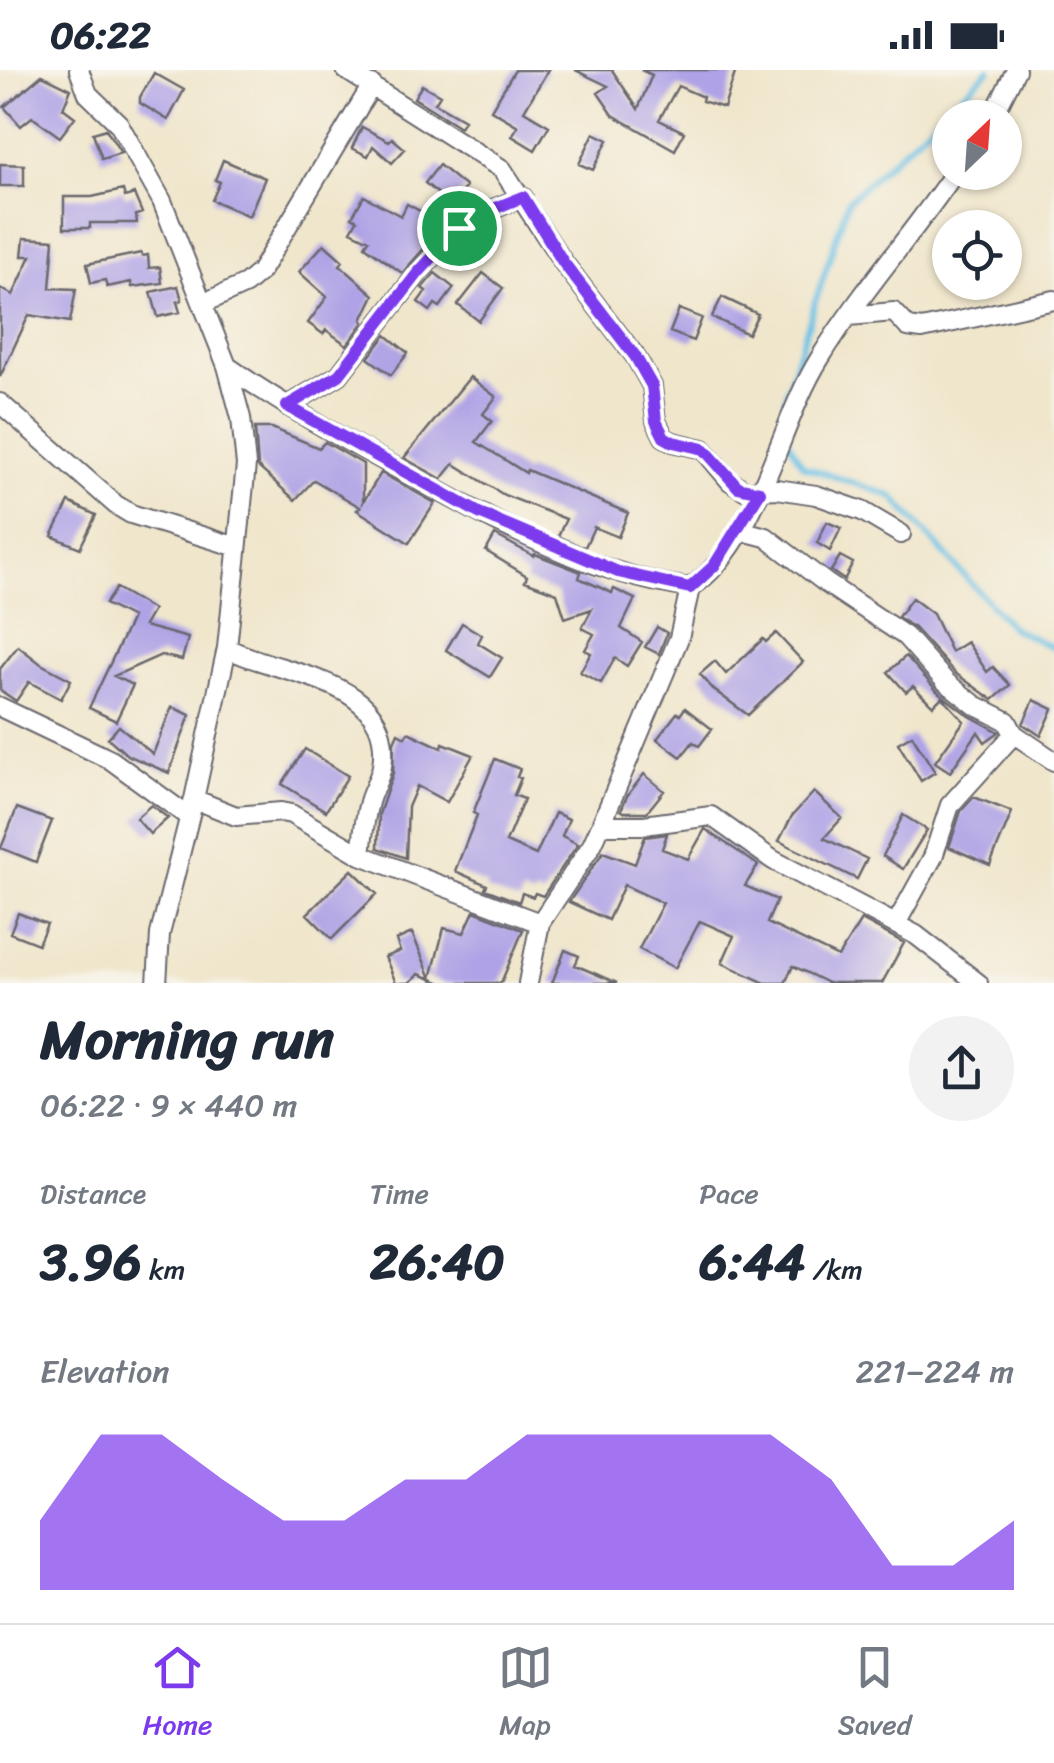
<!DOCTYPE html>
<html lang="en">
<head>
<meta charset="utf-8">
<style>
	:root { --surface:#fff; --page:#f2f2f3; --text:#1f2937; --muted:#747a83; --line:#e0e1e3; --accent:#7c3aed }
	body { margin:0; font-family:Sriracha,sans-serif; background:var(--page); color:var(--text); height:100vh; display:flex; flex-direction:column; font-size:38px; white-space:nowrap }
	* { box-sizing:border-box; margin:0 }
	p { font-size:32px; color:var(--muted) }
	.icon { flex:none; width:55px; height:55px; fill:none; stroke:currentColor; stroke-width:2; stroke-linecap:round; stroke-linejoin:round }
	.map { position:relative; height:913px; overflow:hidden }
	.side { display:flex; flex-direction:column; background:var(--surface); flex:1 }
	.side>* { flex:none }
	.needle { width:65px; rotate:25deg }
	.fabs { position:absolute; left:932px; top:30px; display:grid; gap:20px }
	.fabs a { display:grid; place-items:center; width:90px; height:90px; border-radius:50%; background:var(--surface); box-shadow:0 2px 8px #0004; font-size:50px }
	.pin { position:absolute; display:grid; place-items:center; width:85px; height:85px; color:#fff; margin:-42px; border:5px solid #fff; border-radius:50%; box-shadow:0 2px 10px #0007 }
	.round { display:grid; place-items:center; flex:none; width:105px; height:105px; border-radius:52px; background:var(--page) }
	.summary { display:flex; align-items:center; justify-content:space-between; height:170px; padding:0 40px }
	h1 { font-size:55px; font-weight:700; line-height:75px }
	.figures { display:grid; grid-template-columns:repeat(3,1fr); gap:15px; height:170px; padding:10px 40px }
	.figures div { display:grid; align-content:center }
	.figures b { font-size:50px; font-weight:700 }
	.figures small { font-size:28px; font-weight:400 }
	.figures p { font-size:28px }
	.chart { height:280px; padding:20px 40px }
	.chart p { display:flex; justify-content:space-between }
	.chart svg { width:100%; height:180px; margin-top:10px; fill:var(--accent); opacity:.7 }
	.status { display:flex; justify-content:space-between; align-items:center; height:70px; padding:0 50px; background:var(--surface); direction:ltr }
	.status svg { height:28px; fill:currentColor }
	.dock { display:flex; justify-content:space-around; align-items:center; height:140px; border-top:2px solid var(--line); background:var(--surface); font-size:28px; color:var(--muted) }
	.dock a { display:grid; justify-items:center; gap:5px }
	.dock .selected { color:var(--accent) }
	.map>svg:first-child { display:block }
	.lines { fill:none; stroke-linecap:round; stroke-linejoin:round }
	.stream { stroke:#69c1e6; stroke-width:6 }
	.building { fill:#afa2e6 }
	.street-casing { stroke:#6a676e; stroke-width:22 }
	.street { stroke:#fff; stroke-width:18 }
	.route-casing { stroke:#fff; stroke-width:20 }
	.route { stroke:#7c3aed; stroke-width:12 }
</style>
</head>
<body>
<div class="status"><b>06:22</b><svg viewBox="0 0 49 12"><path d="M0 12V9h3v3zM5 12V6h3v6zM10 12V3h3v9zM15 12V0h3v12zM26 1h20v11H26zM47 4h2v5h-2z"/></svg></div>
<div class="map">
<svg width="1054" height="913" viewBox="0 0 1054 913">
	<rect width="100%" height="100%" fill="#f7f3e8"/>
	<filter id="ink" filterUnits="userSpaceOnUse"><feTurbulence type="fractalNoise" baseFrequency=".01" numOctaves="2"/><feDisplacementMap in="SourceGraphic" scale="20" xChannelSelector="R" yChannelSelector="G"/><feConvolveMatrix kernelMatrix="1 2 1 2 8 2 1 2 1" color-interpolation-filters="sRGB"/></filter>
	<filter id="wash" filterUnits="userSpaceOnUse"><feTurbulence type="fractalNoise" baseFrequency=".0048" numOctaves="4" result="noise"/><feDisplacementMap in="SourceGraphic" scale="40" xChannelSelector="R" yChannelSelector="G"/><feGaussianBlur stdDeviation="2.25" result="paint"/><feColorMatrix in="noise" values="0 0 0 0 0 0 0 0 0 0 0 0 0 0 0 0 0 1.4 0 .05"/><feComposite in="paint" operator="in"/></filter>
	<g filter="url(#wash)">
		<rect width="100%" height="100%" fill="#f0e6cc"/>
		<g class="lines">
			<path class="stream" d="M 783,348 L 787,320 L 848,131 L 989,0
				M 787,369 L 803,396 L 892,426 L 1012,558 L 1054,578"/>
		</g>
		<g id="blocks">
			<path class="building" d="M 515,0 L 548,0 L 524,41 L 549,56 L 535,80 L 512,66 L 518,56 L 491,40 Z
				M 575,0 L 612,0 L 638,39 L 652,5 L 641,0 L 736,0 L 724,38 L 702,31 L 703,27 L 678,16 L 659,50 L 684,62 L 675,80 L 613,45 L 598,23 L 608,16 Z
				M 154,3 L 184,20 L 168,50 L 140,33 L 140,27 Z
				M 42,5 L 71,19 L 63,38 L 75,47 L 60,67 L 32,47 L 21,56 L 4,37 Z
				M 422,15 L 440,25 L 435,33 L 464,50 L 460,57 L 414,28 Z
				M 362,57 L 389,71 L 392,68 L 405,79 L 392,93 L 373,76 L 368,86 L 352,78 Z
				M 106,59 L 121,83 L 102,89 L 93,63 Z
				M 594,63 L 608,70 L 593,100 L 579,94 Z
				M 223,90 L 265,108 L 249,146 L 212,130 L 220,112 L 215,110 Z
				M 0,94 L 24,95 L 24,116 L 0,116 Z
				M 439,95 L 466,117 L 451,134 L 425,113 Z
				M 123,120 L 125,127 L 134,124 L 142,143 L 136,145 L 137,153 L 90,153 L 90,158 L 64,158 L 64,127 L 92,127 Z
				M 364,126 L 401,146 L 407,134 L 440,152 L 429,173 L 402,203 L 365,176 L 369,170 L 351,161 L 357,150 L 352,147 Z
				M 24,168 L 54,170 L 50,218 L 76,219 L 70,252 L 29,245 L 0,307 L 0,218 L 13,225 L 31,186 L 22,186 Z
				M 324,174 L 343,191 L 340,195 L 374,225 L 362,250 L 364,252 L 347,275 L 326,260 L 323,264 L 308,253 L 327,227 L 299,202 Z
				M 141,183 L 142,186 L 148,185 L 149,198 L 160,197 L 162,213 L 132,217 L 131,212 L 107,217 L 105,210 L 91,213 L 87,194 Z
				M 435,203 L 454,218 L 440,237 L 435,234 L 430,241 L 418,232 L 426,221 L 422,218 Z
				M 483,203 L 503,218 L 479,251 L 458,235 Z
				M 178,216 L 182,230 L 177,232 L 180,242 L 158,247 L 151,222 Z
				M 722,227 L 758,244 L 748,264 L 712,247 Z
				M 679,239 L 702,248 L 693,271 L 670,262 Z
				M 386,265 L 408,283 L 391,305 L 368,288 Z
				M 470,307 L 496,327 L 483,344 L 492,351 L 476,372 L 526,403 L 527,400 L 628,443 L 618,467 L 594,457 L 585,477 L 580,476 L 558,466 L 566,449 L 504,425 L 454,394 L 442,409 L 404,388 Z
				M 255,358 L 272,358 L 319,378 L 325,372 L 363,394 L 363,432 L 381,403 L 435,433 L 409,473 L 357,440 L 360,437 L 314,410 L 295,430 L 258,397 Z
				M 69,432 L 96,445 L 80,478 L 52,466 Z
				M 827,452 L 841,458 L 830,481 L 817,473 Z
				M 495,465 L 534,486 L 535,484 L 581,502 L 579,508 L 612,523 L 614,519 L 635,529 L 621,558 L 642,572 L 627,596 L 615,588 L 601,613 L 580,602 L 591,583 L 585,580 L 594,564 L 582,558 L 592,539 L 565,548 L 557,523 L 525,511 L 527,506 L 486,481 Z
				M 840,486 L 853,493 L 844,510 L 831,501 Z
				M 116,518 L 153,540 L 144,556 L 188,568 L 182,590 L 161,585 L 114,606 L 133,615 L 116,651 L 89,638 L 132,548 L 105,534 Z
				M 912,528 L 933,544 L 951,582 L 967,572 L 987,602 L 993,597 L 1010,615 L 993,630 L 955,603 L 914,558 L 898,547 Z
				M 462,553 L 482,565 L 478,573 L 502,588 L 490,607 L 446,580 Z
				M 657,557 L 667,563 L 659,584 L 645,577 Z
				M 776,563 L 803,592 L 748,645 L 714,620 L 700,604 L 715,591 L 726,604 L 763,569 L 766,572 Z
				M 18,576 L 41,594 L 71,610 L 61,629 L 29,612 L 16,631 L 0,620 L 0,599 Z
				M 906,586 L 938,622 L 968,645 L 999,662 L 985,672 L 978,662 L 950,702 L 935,692 L 964,651 L 942,627 L 933,636 L 913,616 L 906,622 L 888,602 Z
				M 1034,630 L 1053,639 L 1041,666 L 1023,654 Z
				M 172,637 L 190,645 L 169,703 L 127,685 L 108,668 L 119,656 L 153,684 Z
				M 685,638 L 712,659 L 699,676 L 693,672 L 681,687 L 657,669 L 677,643 L 680,645 Z
				M 408,662 L 442,678 L 443,673 L 473,685 L 447,732 L 417,716 L 408,737 L 406,788 L 378,778 L 379,744 L 393,703 L 394,672 L 398,663 L 405,667 Z
				M 912,665 L 935,702 L 921,711 L 898,673 Z
				M 305,679 L 348,706 L 326,741 L 282,714 Z
				M 495,689 L 520,699 L 517,707 L 521,708 L 514,725 L 524,729 L 506,772 L 536,785 L 555,743 L 569,749 L 562,766 L 578,774 L 543,826 L 535,823 L 533,827 L 522,823 L 519,832 L 485,819 L 487,815 L 455,801 L 477,745 L 473,743 Z
				M 644,704 L 664,721 L 647,742 L 624,742 L 621,740 L 627,726 Z
				M 814,722 L 842,748 L 824,768 L 867,789 L 857,809 L 779,771 L 792,746 Z
				M 974,727 L 1012,742 L 990,795 L 949,777 L 961,741 Z
				M 151,735 L 168,748 L 150,764 L 136,748 Z
				M 17,738 L 52,751 L 36,792 L 1,778 Z
				M 903,745 L 927,760 L 903,799 L 883,786 Z
				M 705,759 L 758,795 L 745,816 L 777,830 L 767,853 L 838,887 L 861,850 L 904,873 L 882,913 L 828,913 L 793,896 L 785,913 L 765,913 L 722,893 L 734,866 L 700,851 L 675,898 L 639,879 L 663,833 L 624,815 L 608,850 L 569,832 L 603,782 L 635,794 L 645,767 L 667,764 L 662,779 L 688,789 Z
				M 352,800 L 377,824 L 332,869 L 307,844 Z
				M 474,841 L 523,860 L 501,913 L 442,913 L 419,904 L 409,913 L 396,913 L 385,887 L 400,881 L 396,870 L 412,863 L 431,908 L 444,858 L 464,863 Z
				M 18,843 L 47,854 L 38,874 L 10,863 Z
				M 565,880 L 579,886 L 575,895 L 617,913 L 552,913 Z"/>
		</g>
	</g>
	<g filter="url(#ink)">
		<use href="#blocks" fill-opacity="0" stroke="#6a676e" stroke-width="2.5"/>
		<g class="lines">
			<defs>
				<path id="street" d="M 79,0 L 88,24 L 119,54 L 162,131 L 227,296 L 241,348 L 246,395 L 227,578 L 194,729 L 160,864 L 157,913
					M 346,0 L 502,99 L 563,192 L 635,286 L 652,316 L 656,351 L 664,367 L 673,372 L 703,379 L 730,411 L 746,421 L 777,419 L 816,425 L 862,441 L 901,464
					M 992,48 L 1016,0
					M 204,233 L 246,214 L 260,202 L 372,15
					M 849,246 L 894,242 L 908,257 L 922,259 L 1054,230
					M 227,296 C 282,335 340,367 399,399 C 489,449 586,504 690,518 C 760,471 777,356 820,288 C 860,223 912,165 955,102
					M 0,333 L 116,435 L 131,444 L 237,477
					M 287,336 L 339,305 L 418,203 L 468,149 L 523,127
					M 739,460 L 766,467 L 826,513 L 905,566 L 946,612 L 975,635 L 1007,651 L 1014,664 L 1054,691
					M 227,578 C 279,606 396,607 382,696 C 380,709 372,720 369,732 C 364,750 363,768 361,785
					M 0,637 L 111,690 L 189,747
					M 194,729 L 236,746 L 281,742 L 291,744 L 361,785 L 540,853
					M 601,755 L 644,755 L 711,746 L 773,790 L 916,865 L 978,913
					M 896,854 L 933,787 L 950,735 L 1014,664
					M 528,913 L 540,853 L 592,775 L 601,755 L 679,568 L 690,518"/>
			</defs>
			<use href="#street" class="street-casing"/>
			<use href="#street" class="street"/>
		</g>
	</g>
	<g class="lines" filter="url(#ink)">
		<defs>
			<path id="route" d="M 523,127 L 563,192 L 635,286 L 652,316 L 656,351 L 664,367 L 673,372 L 704,379 L 738,417 L 760,422 L 714,496 L 690,518 L 618,502 L 479,443 L 287,336 L 339,305 L 418,203 L 468,149 Z"/>
		</defs>
		<use href="#route" class="route-casing"/>
		<use href="#route" class="route"/>
	</g>
</svg>
<div class="fabs">
<a><svg class="needle" viewBox="-14 -14 28 28"><path d="M0-13l5 13h-10z" fill="#e53935"/><path d="M0 13l5-13h-10z" fill="#747a83"/></svg></a>
<a><svg class="icon" aria-label="locate" viewBox="0 0 24 24"><circle cx="12" cy="12" r="6"/><path d="M12 2v4M12 18v4M2 12h4M18 12h4"/></svg></a>
</div>
<div class="pin" style="left:459px;top:158px;background:#1e9e55"><svg class="icon" aria-label="arrive" viewBox="0 0 24 24"><path d="M6 21V4h12l-3 4 3 4H6"/></svg></div>
</div>
<section class="side">
<div class="summary"><div><h1>Morning run</h1><p>06:22 · 9 × 440 m</p></div><a class="round"><svg class="icon" aria-label="share" viewBox="0 0 24 24"><path d="M12 15V3M7 8l5-5 5 5M5 13v7h14v-7"/></svg></a></div>
<div class="figures">
<div><p>Distance</p><b>3.96<small> km</small></b></div>
<div><p>Time</p><b>26:40</b></div>
<div><p>Pace</p><b>6:44<small> /km</small></b></div>
</div>
<div class="chart"><p><span>Elevation</span>221–224 m</p>
<svg viewBox="0 0 160 44" preserveAspectRatio="none"><path d="M0 44V27L10 6L20 6L30 17L40 27L50 27L60 17L70 17L80 6L90 6L100 6L110 6L120 6L130 17L140 38L150 38L160 27V44z"/></svg>
</div>
</section>
<nav class="dock">
<a class="selected"><svg class="icon" aria-label="home" viewBox="0 0 24 24"><path d="M3 11l9-7 9 7M6 9v11h12V9"/></svg>Home</a>
<a><svg class="icon" aria-label="map" viewBox="0 0 24 24"><path d="M3 6l6-2 6 2 6-2v14l-6 2-6-2-6 2zM9 4v14M15 6v14"/></svg>Map</a>
<a><svg class="icon" aria-label="saved" viewBox="0 0 24 24"><path d="M7 4h10v16l-5-4-5 4z"/></svg>Saved</a>
</nav>
</body>
</html>
